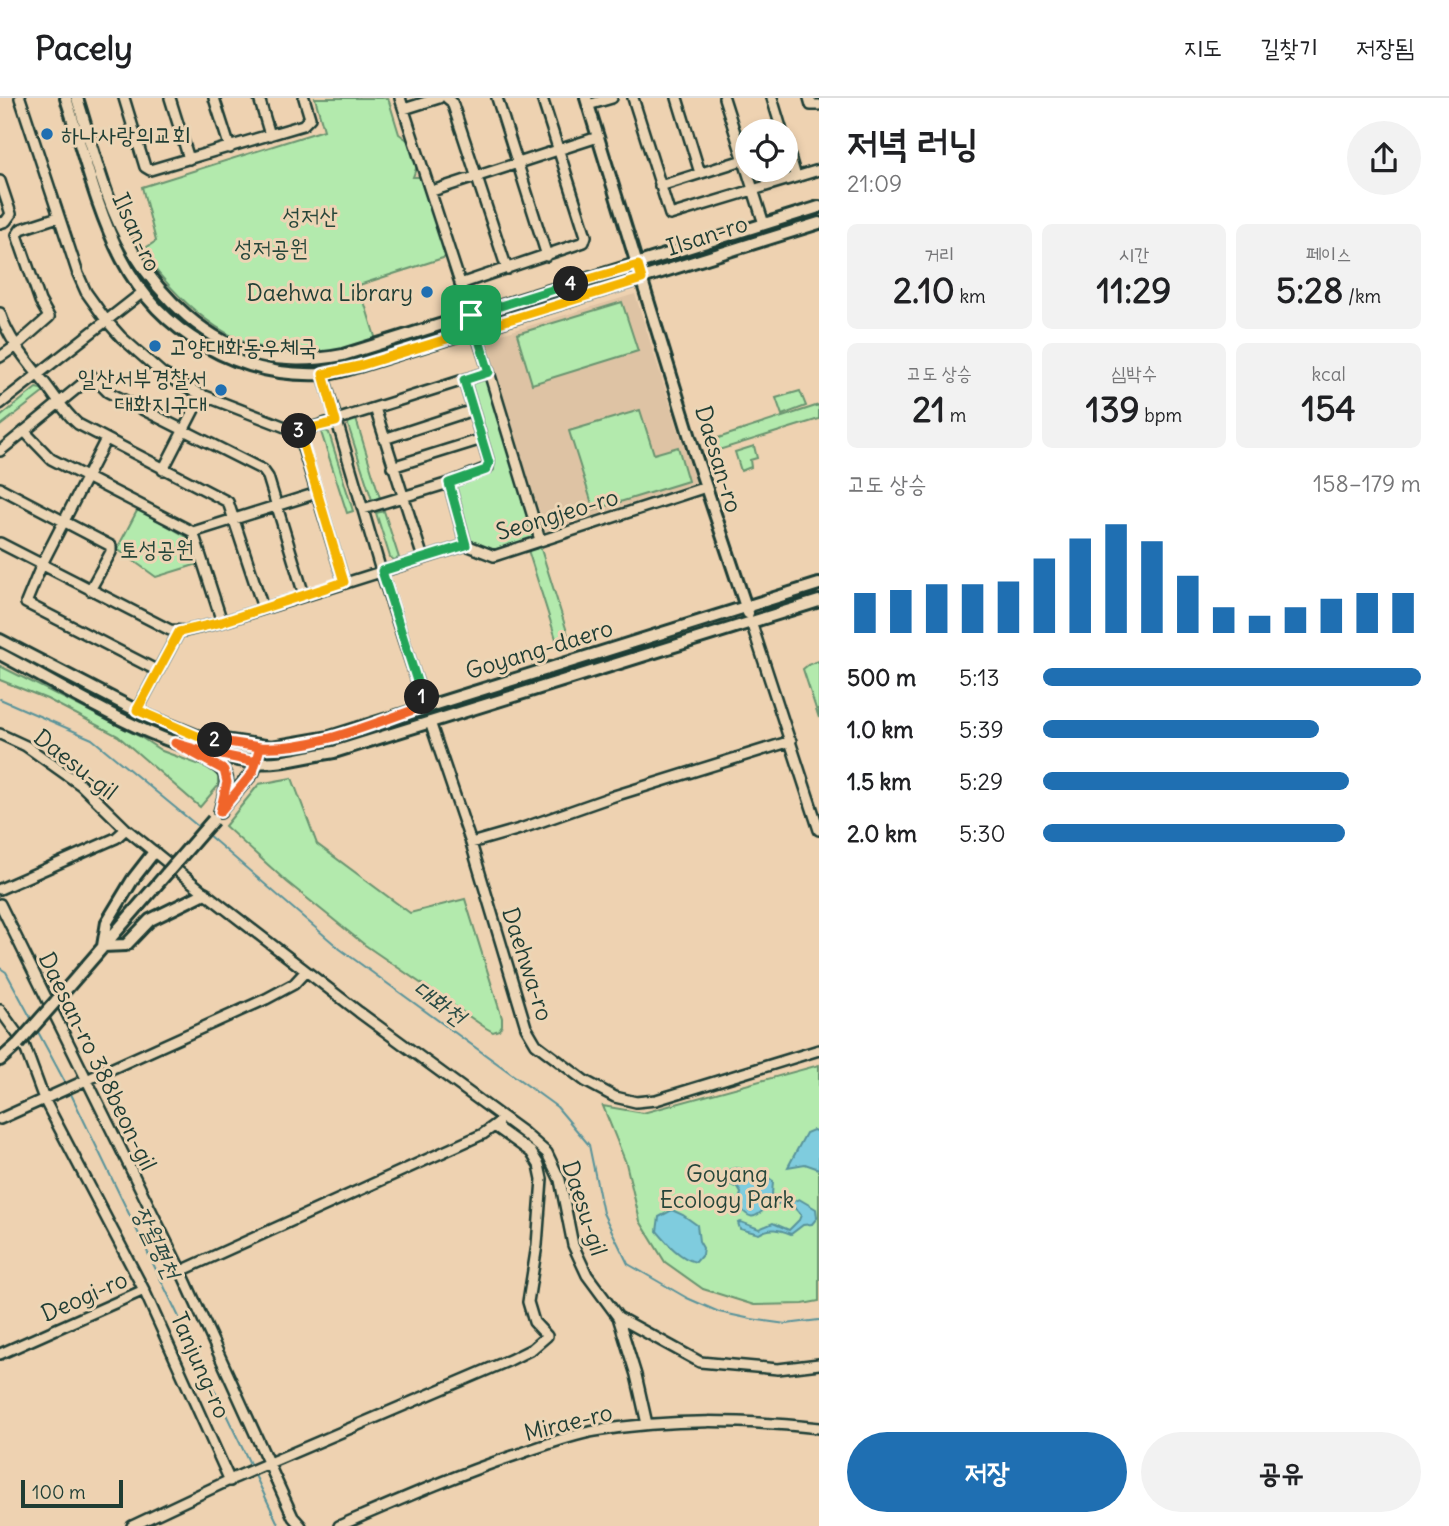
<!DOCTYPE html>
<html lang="ko">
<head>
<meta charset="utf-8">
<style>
	:root { --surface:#fff; --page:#f2f2f2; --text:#202124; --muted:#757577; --line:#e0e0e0; --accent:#1f6fb2 }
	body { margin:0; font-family:Delius,"Poor Story",sans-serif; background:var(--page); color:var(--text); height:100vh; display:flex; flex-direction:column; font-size:26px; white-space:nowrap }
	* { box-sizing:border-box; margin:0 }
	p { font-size:23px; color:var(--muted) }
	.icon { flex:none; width:38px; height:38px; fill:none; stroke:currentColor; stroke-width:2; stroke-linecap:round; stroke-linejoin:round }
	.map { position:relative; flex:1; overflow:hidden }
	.sheet { display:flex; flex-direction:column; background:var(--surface); width:630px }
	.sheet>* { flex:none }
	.buttons { position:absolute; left:735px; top:21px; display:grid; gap:14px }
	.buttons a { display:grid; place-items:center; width:63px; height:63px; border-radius:50%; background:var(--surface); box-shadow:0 4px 10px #0003; font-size:35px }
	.scale { position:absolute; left:21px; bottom:18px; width:102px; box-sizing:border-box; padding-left:7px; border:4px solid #1f3d34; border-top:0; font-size:19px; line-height:24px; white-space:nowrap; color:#1f3d34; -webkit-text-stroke:5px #ecd5b5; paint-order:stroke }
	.pin { position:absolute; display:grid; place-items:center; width:60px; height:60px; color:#fff; margin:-30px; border-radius:14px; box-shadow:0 4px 10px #0006 }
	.km { position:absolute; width:35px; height:35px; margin:-18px; border-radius:50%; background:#222; color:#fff; font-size:19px; line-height:35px; text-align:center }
	.round { display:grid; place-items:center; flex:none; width:74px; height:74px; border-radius:37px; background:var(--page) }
	.headline { display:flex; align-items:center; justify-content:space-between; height:119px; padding:0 28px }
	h1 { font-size:38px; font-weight:700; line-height:52px }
	.stats { display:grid; grid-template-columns:repeat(3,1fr); gap:10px; height:119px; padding:7px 28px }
	.stats div { display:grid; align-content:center; border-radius:10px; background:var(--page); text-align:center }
	.stats b { font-size:35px; font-weight:700 }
	.stats small { font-size:19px; font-weight:400 }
	.stats p { font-size:19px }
	.chart { height:196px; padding:14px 28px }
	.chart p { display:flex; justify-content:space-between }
	.chart svg { width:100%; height:126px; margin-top:7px; stroke:var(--accent); stroke-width:6 }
	.primary-button { display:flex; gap:14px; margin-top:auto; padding:14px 28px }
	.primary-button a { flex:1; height:80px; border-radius:42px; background:var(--accent); color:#fff; font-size:28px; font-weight:700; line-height:80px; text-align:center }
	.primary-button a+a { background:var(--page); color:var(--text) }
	ul { padding:0 28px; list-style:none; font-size:23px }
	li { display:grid; grid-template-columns:112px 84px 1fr; align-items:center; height:52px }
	li i { height:18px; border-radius:9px; background:var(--accent) }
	header { display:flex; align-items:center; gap:42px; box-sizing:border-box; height:98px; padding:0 35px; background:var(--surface); border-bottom:2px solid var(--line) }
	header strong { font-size:33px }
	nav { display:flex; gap:38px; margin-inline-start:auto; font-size:24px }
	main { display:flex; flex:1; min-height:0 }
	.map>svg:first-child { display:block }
	.built { fill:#dec3a4 }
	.green { fill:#b3eaad; stroke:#699470; stroke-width:2 }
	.water { fill:#7fccde; stroke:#59939a; stroke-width:2 }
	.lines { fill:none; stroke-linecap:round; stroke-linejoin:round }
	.stream { stroke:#59939a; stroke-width:2 }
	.minor-casing { stroke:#1f3d34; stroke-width:14 }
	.major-casing { stroke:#1f3d34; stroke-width:16 }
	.minor { stroke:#ecd5b5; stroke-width:9 }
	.major { stroke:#ecd5b5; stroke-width:10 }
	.major-bridge-casing { stroke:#1f3d34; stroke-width:16; stroke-linecap:butt }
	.major-bridge { stroke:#ecd5b5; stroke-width:10 }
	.split-1-casing { stroke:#fff; stroke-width:14 }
	.split-2-casing { stroke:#fff; stroke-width:14 }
	.split-3-casing { stroke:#fff; stroke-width:14 }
	.split-4-casing { stroke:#fff; stroke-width:14 }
	.split-5-casing { stroke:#fff; stroke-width:14 }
	.split-1 { stroke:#22a559; stroke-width:9 }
	.split-2 { stroke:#f0652b; stroke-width:9 }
	.split-3 { stroke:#f5b400; stroke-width:9 }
	.split-4 { stroke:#f5b400; stroke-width:9 }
	.split-5 { stroke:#22a559; stroke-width:9 }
	.poi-dot { fill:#1f6fb2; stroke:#ecd5b5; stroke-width:2.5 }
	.labels { text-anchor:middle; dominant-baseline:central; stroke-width:6; stroke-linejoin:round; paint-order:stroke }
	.poi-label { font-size:23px; fill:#1f3d34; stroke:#ecd5b5; text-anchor:start }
	.park-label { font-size:23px; fill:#26463a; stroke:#ecd5b5 }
	.street-label { font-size:23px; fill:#1f3d34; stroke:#ecd5b5 }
	.water-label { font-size:24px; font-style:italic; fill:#294b45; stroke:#ecd5b5 }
</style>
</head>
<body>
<header>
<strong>Pacely</strong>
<nav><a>지도</a><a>길찾기</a><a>저장됨</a></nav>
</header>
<main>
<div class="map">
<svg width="819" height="1428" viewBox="0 0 819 1428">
	<rect width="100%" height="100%" fill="#eed2b1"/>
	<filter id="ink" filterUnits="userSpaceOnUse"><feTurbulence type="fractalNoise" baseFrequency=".0143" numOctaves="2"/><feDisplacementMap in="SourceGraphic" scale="14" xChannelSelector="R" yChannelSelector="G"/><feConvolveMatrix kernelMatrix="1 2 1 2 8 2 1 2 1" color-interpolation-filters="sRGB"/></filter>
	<g filter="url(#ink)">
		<path class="built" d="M 635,196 L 695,384 L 546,433 L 511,329 L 485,241 Z"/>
		<path class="green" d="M 315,0 L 388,0 L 399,36 L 410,44 L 417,68 L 413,79 L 421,79 L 446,159 L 359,187 L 376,242 C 357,247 338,253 318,255 C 240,263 184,211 141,153 L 156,143 L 142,89 L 324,32 Z
			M 622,204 L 638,253 L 532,286 L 517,236 Z
			M 483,280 L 486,282 L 536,434 L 534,440 C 511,448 491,459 468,443 L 452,387 L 488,377 L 494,372 L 494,368 L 470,291 L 474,283 Z
			M 36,290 L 41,291 L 44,294 L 0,328 L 0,319 Z
			M 800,293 L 806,308 L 782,317 L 776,300 Z
			M 819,307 L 819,321 L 709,355 L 706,344 Z
			M 640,312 L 654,356 L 678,349 L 688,383 L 594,412 L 569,333 Z
			M 356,321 L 380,400 L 372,402 L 348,327 L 349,324 Z
			M 326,333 L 329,335 L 353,413 L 347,415 L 321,334 Z
			M 754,348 L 757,360 L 750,362 L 751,369 L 741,373 L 735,354 Z
			M 138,411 L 187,439 L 198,466 L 156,479 L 117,451 Z
			M 384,413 L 399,460 L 394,462 L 390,459 L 376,415 Z
			M 540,448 L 569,540 L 557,544 L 528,452 Z
			M 819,563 L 819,620 L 803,571 L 808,567 Z
			M 0,568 L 139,638 L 162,653 L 214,672 L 218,677 L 218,688 L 200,709 L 118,638 L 47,601 L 0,582 Z
			M 292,680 L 317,746 L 410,815 L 465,801 L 502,920 L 502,927 L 499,932 L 493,934 L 486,930 L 365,847 L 287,784 L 225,728 L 259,686 Z
			M 819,967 L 819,1203 L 803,1206 L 754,1207 L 703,1191 L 665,1164 L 640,1123 L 626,1065 L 603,1008 L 643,1015 Z"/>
		<path class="water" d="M 813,1032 L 819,1034 L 819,1071 L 805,1066 L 788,1069 L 806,1035 Z
			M 736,1070 L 761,1075 L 773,1083 L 772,1097 L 789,1105 L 799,1101 L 816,1111 L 817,1120 L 812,1126 L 803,1127 L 791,1136 C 778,1131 770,1129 759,1136 L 740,1131 L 738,1125 L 741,1124 L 759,1131 L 773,1125 L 789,1132 L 799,1122 L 801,1117 L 793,1108 C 787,1107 781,1105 775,1106 C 757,1111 756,1131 738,1107 L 741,1095 L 738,1090 L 726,1085 L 724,1079 L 729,1072 Z
			M 672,1112 L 683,1117 L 697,1127 L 699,1143 L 703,1150 L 702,1157 L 696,1164 C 680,1161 667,1145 657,1133 L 659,1119 Z"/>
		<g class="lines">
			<path class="stream" d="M 0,601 L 92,641 L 200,730
				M 207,736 L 340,851 L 557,1009 L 589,1047 L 603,1115 L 628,1166 L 687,1200 L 719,1214 L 751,1221 L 786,1226 L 819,1222
				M 0,870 L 6,874 L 33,924
				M 37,932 L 66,986
				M 70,994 L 252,1370
				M 254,1375 L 279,1428"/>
			<defs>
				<path id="minor" d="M 20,0 L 78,176 L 86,194 L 106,222 L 121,239 L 163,276 L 200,296 L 298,334 L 344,484
					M 124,0 L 145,69 L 150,72 L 303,27 L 310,20 L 304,0
					M 170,0 L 189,61
					M 214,0 L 230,50
					M 259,0 L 270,37
					M 400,0 L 489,274 L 540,442
					M 447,0 L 452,4 L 507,171
					M 497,0 L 547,158
					M 633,0 L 670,117 L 819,72
					M 677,0 L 700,75
					M 724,0 L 764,126
					M 772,0 L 782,33
					M 809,0 L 811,7 L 819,7
					M 588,7 L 612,0
					M 404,11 L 439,0
					M 786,45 L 796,79
					M 0,83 L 11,116 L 6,123 L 0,125
					M 660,88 L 743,62
					M 432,93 L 598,39
					M 460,186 L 584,144 L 586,138 L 542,0
					M 0,215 C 9,243 29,265 47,288 C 57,301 65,315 78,326 L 228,404 L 263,510
					M 0,259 L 16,248 L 49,219 L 40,203 L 17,137 L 21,131 L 58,119
					M 323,276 L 381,473 L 425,608
					M 0,306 L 143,194
					M 375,310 L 423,460
					M 24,333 L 51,361 L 193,434 L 222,524
					M 298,334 L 489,274
					M 106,341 L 42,466 L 26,505 L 158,573
					M 384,341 L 473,312
					M 0,353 L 92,278 L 108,294 L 263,372 L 268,379 L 304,497
					M 392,369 L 482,341
					M 163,372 L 202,296
					M 449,385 L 466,447
					M 0,390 L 111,448 L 111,454 L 90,492
					M 363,411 L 449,385 L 487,370 L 489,365 L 464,282
					M 193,434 L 317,395
					M 0,445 L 170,532 L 185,533 L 222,524 L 466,447 L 494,458 L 706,389
					M 751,524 L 819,732
					M 137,612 L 179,534
					M 430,624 L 471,745 L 526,929 L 536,946 L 585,983 L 615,999 L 636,1004 L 656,1002 L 819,952
					M 0,636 L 26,648 L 81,687 L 126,731 L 205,795 L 359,914 L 524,1035 L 547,1055 L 560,1082 L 573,1147 L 587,1177 L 618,1219 L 700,1264 L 778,1271 L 819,1266
					M 471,745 L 520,731 L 614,698 L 791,643
					M 0,791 L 116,740 L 126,731
					M 0,806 L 181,1173 L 293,1419 L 301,1428
					M 0,912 L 23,944 L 44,1001 L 144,1192 L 230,1383
					M 0,1021 L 266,901 L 294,886 L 306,873
					M 181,1173 L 483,1036 L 498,1025
					M 618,1219 L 636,1277 L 647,1326
					M 0,1256 L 144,1192
					M 132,1428 L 234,1380 L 510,1262 L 532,1251 L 547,1238 L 534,1224 L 528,1204 L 537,1147 L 542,1081 L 539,1067 L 531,1054 L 496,1029
					M 339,1428 C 397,1403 453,1378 513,1358 C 540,1349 567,1338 595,1333 C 672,1320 742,1322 819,1330"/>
				<path id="major" d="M 66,0 C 83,53 96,111 122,161 C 160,235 239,280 322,276 C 334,276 347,271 359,268 L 819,125
					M 77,0 C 93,51 106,108 134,155 C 161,200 207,244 259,257 C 287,264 316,262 343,257 L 819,109
					M 586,0 L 696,359 L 748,515
					M 0,542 L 147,618 L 197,638 L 272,649 L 330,639 L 819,486
					M 0,556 C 78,597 164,655 254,664 C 280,667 308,658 334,654 L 819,503
					M 199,657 C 233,675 230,678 220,714
					M 222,710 L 253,674 L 258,658
					M 154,754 L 133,781 L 107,824 L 103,848 L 126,847 L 150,822 L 205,795
					M 56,903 L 167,775
					M 0,962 L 18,946"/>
			</defs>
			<use href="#minor" class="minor-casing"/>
			<use href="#major" class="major-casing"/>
			<use href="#minor" class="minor"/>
			<use href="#major" class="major"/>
			<defs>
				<path id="major-bridge" d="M 167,775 L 213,722
					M 18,946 L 56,903"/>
			</defs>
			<use href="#major-bridge" class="major-bridge-casing"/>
			<use href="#major-bridge" class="major-bridge"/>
		</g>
	</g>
	<g class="lines" filter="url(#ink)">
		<defs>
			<path id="split-1" d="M 422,599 L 382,473 L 466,447 L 449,385 L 486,372 L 489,365 L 464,282 L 489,274 L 471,217"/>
			<path id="split-2" d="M 215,642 L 260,649 L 256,664 L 202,653 L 175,645 L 224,672 L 227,684 L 220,714 L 253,674 L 260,649 C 316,652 373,625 425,608 L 422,599"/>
			<path id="split-3" d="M 215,642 L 197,638 L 137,612 L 179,534 L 222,524 L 344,484 L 299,333"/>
			<path id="split-4" d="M 299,333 L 336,324 L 323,276 L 359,268 L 642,181 L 638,167 L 571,186"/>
			<path id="split-5" d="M 471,217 L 571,186"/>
		</defs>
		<use href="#split-1" class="split-1-casing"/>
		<use href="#split-2" class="split-2-casing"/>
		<use href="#split-3" class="split-3-casing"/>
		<use href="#split-4" class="split-4-casing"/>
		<use href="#split-5" class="split-5-casing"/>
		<use href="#split-1" class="split-1"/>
		<use href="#split-2" class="split-2"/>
		<use href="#split-3" class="split-3"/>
		<use href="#split-4" class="split-4"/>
		<use href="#split-5" class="split-5"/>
	</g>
	<g class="poi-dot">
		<circle cx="47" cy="36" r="7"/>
		<circle cx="427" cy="194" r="7"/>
		<circle cx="155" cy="248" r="7"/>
		<circle cx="221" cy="292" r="7"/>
	</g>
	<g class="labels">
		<g class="poi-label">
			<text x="61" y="36">하나사랑의교회</text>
			<text x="413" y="194" text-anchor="end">Daehwa Library</text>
			<text x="169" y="248">고양대화동우체국</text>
			<text x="207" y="279" text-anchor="end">일산서부경찰서<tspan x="207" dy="26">대화지구대</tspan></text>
		</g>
		<g class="park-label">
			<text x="310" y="117">성저산</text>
			<text x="271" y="149">성저공원</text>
			<text x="157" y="450">토성공원</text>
			<text x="727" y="1075">Goyang<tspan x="727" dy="26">Ecology Park</tspan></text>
		</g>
		<g class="street-label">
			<text transform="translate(137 134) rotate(65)">Ilsan-ro</text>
			<text transform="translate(707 137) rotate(-18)">Ilsan-ro</text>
			<text transform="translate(719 361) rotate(73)">Daesan-ro</text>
			<text transform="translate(557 416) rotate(-17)">Seongjeo-ro</text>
			<text transform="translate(539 551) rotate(-17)">Goyang-daero</text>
			<text transform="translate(76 666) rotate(38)">Daesu-gil</text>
			<text transform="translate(528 866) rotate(72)">Daehwa-ro</text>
			<text transform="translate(98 963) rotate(64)">Daesan-ro 388beon-gil</text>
			<text transform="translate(585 1110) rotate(72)">Daesu-gil</text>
			<text transform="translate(84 1198) rotate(-24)">Deogi-ro</text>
			<text transform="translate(201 1267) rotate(66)">Tanjung-ro</text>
			<text transform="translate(568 1324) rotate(-14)">Mirae-ro</text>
		</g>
		<g class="water-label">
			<text transform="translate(440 904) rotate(36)">대화천</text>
			<text transform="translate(157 1144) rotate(64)">장월평천</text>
		</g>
	</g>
</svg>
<div class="buttons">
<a><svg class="icon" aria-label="locate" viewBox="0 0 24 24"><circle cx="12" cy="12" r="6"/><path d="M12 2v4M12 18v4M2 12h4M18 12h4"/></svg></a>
</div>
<div class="scale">100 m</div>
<div class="pin" style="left:471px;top:217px;background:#1e9e55"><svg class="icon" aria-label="arrive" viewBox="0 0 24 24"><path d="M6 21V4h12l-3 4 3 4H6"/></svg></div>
<b class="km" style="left:422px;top:599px">1</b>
<b class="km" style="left:215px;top:642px">2</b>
<b class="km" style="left:299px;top:333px">3</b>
<b class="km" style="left:571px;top:186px">4</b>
</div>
<section class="sheet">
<div class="headline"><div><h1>저녁 러닝</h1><p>21:09</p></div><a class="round"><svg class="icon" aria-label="share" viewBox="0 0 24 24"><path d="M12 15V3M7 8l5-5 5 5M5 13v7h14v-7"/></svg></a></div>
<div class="stats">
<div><p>거리</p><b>2.10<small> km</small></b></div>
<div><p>시간</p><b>11:29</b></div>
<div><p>페이스</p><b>5:28<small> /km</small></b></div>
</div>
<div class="stats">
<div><p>고도 상승</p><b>21<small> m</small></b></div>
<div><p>심박수</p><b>139<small> bpm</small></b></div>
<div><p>kcal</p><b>154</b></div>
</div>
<div class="chart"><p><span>고도 상승</span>158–179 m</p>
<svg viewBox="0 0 160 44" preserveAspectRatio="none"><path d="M5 44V30M15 44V29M25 44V27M35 44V27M45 44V26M55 44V18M65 44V11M75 44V6M85 44V12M95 44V24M105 44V35M115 44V38M125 44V35M135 44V32M145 44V30M155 44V30"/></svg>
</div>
<ul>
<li><b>500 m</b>5:13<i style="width:100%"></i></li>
<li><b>1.0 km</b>5:39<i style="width:73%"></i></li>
<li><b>1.5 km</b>5:29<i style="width:81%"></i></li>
<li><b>2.0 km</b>5:30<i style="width:80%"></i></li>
</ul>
<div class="primary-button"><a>저장</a><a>공유</a></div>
</section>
</main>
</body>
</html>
